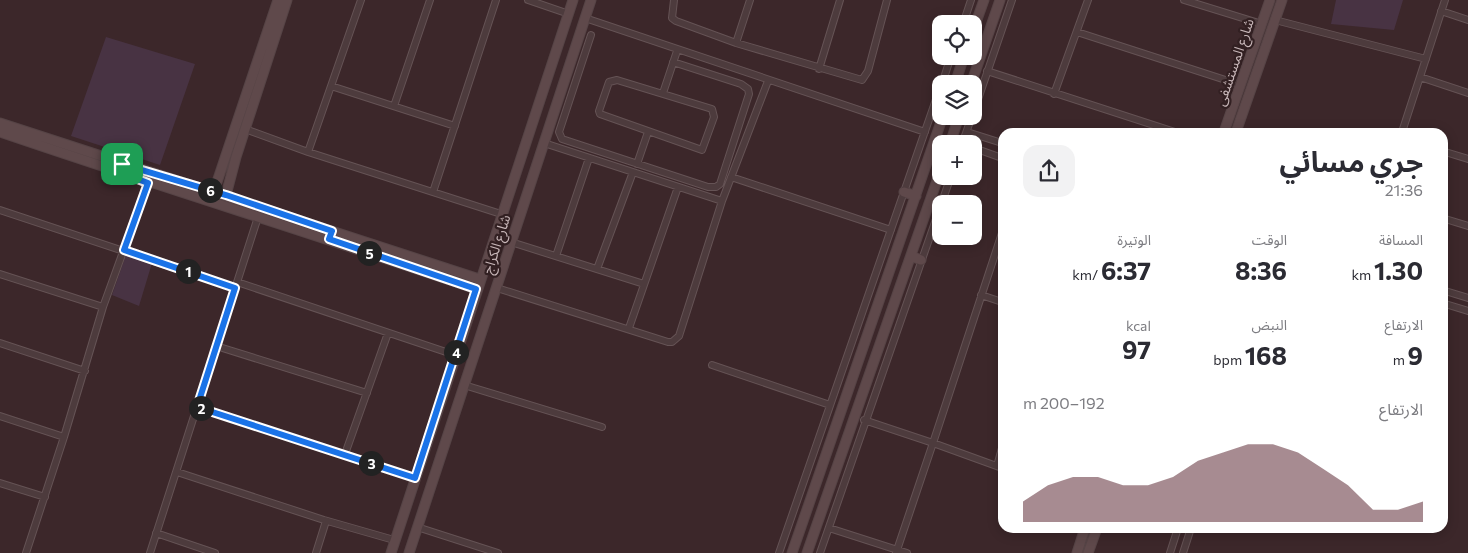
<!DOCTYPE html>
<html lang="ar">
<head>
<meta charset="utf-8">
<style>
	:root { --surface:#fff; --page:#f2f2f3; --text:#2b2b33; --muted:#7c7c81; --accent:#825b63 }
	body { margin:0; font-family:Commissioner,"Noto Sans Arabic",sans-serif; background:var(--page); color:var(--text); direction:rtl; height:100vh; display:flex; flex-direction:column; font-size:19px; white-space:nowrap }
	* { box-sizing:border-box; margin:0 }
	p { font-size:16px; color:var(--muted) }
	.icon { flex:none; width:28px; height:28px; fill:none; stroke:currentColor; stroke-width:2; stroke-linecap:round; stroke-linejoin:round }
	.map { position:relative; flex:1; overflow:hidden; direction:ltr }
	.panel { position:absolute; left:998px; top:128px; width:450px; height:405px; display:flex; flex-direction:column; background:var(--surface); border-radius:15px; box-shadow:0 2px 12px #0003; direction:rtl }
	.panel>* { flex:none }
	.controls { position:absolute; left:932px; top:15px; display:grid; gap:10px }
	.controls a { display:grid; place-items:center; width:50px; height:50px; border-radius:10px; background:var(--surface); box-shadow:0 2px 12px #0003; font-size:25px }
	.pin { position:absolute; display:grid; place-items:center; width:42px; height:42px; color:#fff; margin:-21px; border-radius:10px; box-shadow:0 2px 8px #0006 }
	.km { position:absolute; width:25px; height:25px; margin:-12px; border-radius:50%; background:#222; color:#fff; font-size:14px; line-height:25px; text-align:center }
	.round { display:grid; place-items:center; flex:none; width:52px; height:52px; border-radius:15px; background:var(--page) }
	.summary { display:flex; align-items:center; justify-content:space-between; height:85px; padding:0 25px }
	h1 { font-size:28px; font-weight:700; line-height:38px }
	.figures { display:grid; grid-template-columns:repeat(3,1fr); gap:8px; height:85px; padding:5px 25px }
	.figures div { display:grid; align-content:center }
	.figures b { font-size:25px; font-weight:700 }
	.figures small { font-size:14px; font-weight:400 }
	.figures p { font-size:14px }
	.chart { height:140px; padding:10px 25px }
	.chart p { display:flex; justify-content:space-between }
	.chart svg { width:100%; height:90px; margin-top:5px; fill:var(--accent); opacity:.7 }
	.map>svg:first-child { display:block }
	.green { fill:#483343 }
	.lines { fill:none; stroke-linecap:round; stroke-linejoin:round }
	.street-casing { stroke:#655355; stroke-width:8 }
	.secondary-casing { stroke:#564446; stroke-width:11 }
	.street { stroke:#4d3b3d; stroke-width:6 }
	.secondary { stroke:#5f494b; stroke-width:9 }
	.route-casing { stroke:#fff; stroke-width:10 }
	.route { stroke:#1a73e8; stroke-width:6 }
	.labels { text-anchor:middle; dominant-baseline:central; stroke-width:4.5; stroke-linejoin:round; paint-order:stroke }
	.street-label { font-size:14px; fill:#c8b7b9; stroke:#322022 }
</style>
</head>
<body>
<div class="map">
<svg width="1468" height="553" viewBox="0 0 1468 553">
	<rect width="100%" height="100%" fill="#3c272a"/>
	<path class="green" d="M 1336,0 L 1403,0 L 1394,30 L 1331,24 Z
		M 106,37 L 195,64 L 160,165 L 71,136 Z
		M 126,255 L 152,263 L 139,306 L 112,295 Z"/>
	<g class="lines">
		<defs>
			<path id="street" d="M 528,0 L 569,14
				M 674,0 L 672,18 L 676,21 L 736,43 L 862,80 L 868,71 L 887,0
				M 1184,0 L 1262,24
				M 1441,11 L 1468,20
				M 585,18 L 925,132
				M 1275,20 L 1426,59
				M 963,24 L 971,0
				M 1077,32 L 1241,85
				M 591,35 L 559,132 L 562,139 L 708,187 L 716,187 L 720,184 L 749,94 L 748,89 L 741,84 L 673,62
				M 736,43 L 750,0
				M 819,69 L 840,0
				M 987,71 L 1175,132
				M 1420,77 L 1468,93
				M 617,80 L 712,109 L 714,117 L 702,150 L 600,114 L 599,111 L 609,82 Z
				M 942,84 L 951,56
				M 331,86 L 455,126
				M 663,93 L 677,51
				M 1054,94 L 1088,0
				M 394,106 L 430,0
				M 974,111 L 1012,0
				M 245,129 L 308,152 L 501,214
				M 967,132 L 1002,143
				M 1402,132 L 1445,0
				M 962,144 L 972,116
				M 974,148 L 1002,158
				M 1442,151 L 1468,159
				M 308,152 L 361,0
				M 637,164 L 648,132
				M 731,177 L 891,230
				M 433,192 L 496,0
				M 722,201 L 768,81
				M 0,210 L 235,288
				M 1442,218 L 1468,226
				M 511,242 L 644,284
				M 556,256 L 589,158
				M 597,269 L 633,172
				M 0,274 L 103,307
				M 237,282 L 455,355
				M 497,288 L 668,342 L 672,342 L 679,336 L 722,201 L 544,143
				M 1442,290 L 1468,298
				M 981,295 L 1002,302
				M 1442,303 L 1468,311
				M 629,328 L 678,187
				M 0,343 L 85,371
				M 216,346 L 367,393
				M 712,365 L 830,405
				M 464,385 L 602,427
				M 197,407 L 415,478
				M 0,416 L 64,437
				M 864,420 L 933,443 L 1002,233
				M 345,454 L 388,333
				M 997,466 L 1002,448
				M 177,472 L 324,520 L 394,540
				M 0,483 L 45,497
				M 417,527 L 498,553
				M 829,528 L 907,553
				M 156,533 L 215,553
				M 26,553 L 64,437 L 103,307 L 148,183
				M 150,553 L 258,217
				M 316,553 L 326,521
				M 779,553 L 941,85
				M 820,553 L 951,176
				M 896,553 L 933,443 L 1002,468
				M 1170,553 L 1178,528
				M 1183,553 L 1191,528"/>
			<path id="secondary" d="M 974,28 L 984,0
				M 955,84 L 964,56
				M 971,84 L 1000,0
				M 0,123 L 479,279
				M 0,132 C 158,186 318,235 476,289
				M 1224,132 L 1270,0
				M 1236,132 L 1282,0
				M 950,144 L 959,116
				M 214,191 L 278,0
				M 904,192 L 916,196
				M 226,195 L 236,157 L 287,0
				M 911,256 L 921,260
				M 391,553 L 573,0
				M 409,553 L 591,0
				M 792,553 L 943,116
				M 807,553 L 941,169
				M 1077,553 L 1085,528
				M 1088,553 L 1097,528"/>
		</defs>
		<use href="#street" class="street-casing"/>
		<use href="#secondary" class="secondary-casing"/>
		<use href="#street" class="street"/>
		<use href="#secondary" class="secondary"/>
	</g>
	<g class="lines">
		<defs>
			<path id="route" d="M 122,164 L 226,195 L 332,231 L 329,239 L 476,289 L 415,478 L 197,407 L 235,288 L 124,250 L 148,183 L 119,172 Z"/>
		</defs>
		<use href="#route" class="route-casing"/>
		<use href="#route" class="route"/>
	</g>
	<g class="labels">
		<g class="street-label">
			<text transform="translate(1234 62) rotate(-71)">شارع المستشفى</text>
			<text transform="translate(496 244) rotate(-72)">شارع الكراج</text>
		</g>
	</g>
</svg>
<div class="controls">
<a><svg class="icon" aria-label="locate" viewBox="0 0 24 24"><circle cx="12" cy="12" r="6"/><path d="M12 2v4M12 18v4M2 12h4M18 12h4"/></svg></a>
<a><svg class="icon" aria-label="layers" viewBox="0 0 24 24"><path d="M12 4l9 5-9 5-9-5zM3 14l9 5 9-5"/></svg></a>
<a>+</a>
<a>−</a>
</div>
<div class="pin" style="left:122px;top:164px;background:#1e9e55"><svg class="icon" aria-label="arrive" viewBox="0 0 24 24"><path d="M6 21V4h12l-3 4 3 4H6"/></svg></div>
<b class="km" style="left:188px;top:271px">1</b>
<b class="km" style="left:201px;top:408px">2</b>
<b class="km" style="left:371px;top:463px">3</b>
<b class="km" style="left:456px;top:352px">4</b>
<b class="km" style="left:369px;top:253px">5</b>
<b class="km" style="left:210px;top:190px">6</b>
<section class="panel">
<div class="summary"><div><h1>جري مسائي</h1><p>21:36</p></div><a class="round"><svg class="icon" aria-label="share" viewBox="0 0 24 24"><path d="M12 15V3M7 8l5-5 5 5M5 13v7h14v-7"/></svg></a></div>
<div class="figures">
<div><p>المسافة</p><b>1.30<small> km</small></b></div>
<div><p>الوقت</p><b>8:36</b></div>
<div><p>الوتيرة</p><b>6:37<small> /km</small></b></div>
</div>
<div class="figures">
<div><p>الارتفاع</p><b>9<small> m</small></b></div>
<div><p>النبض</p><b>168<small> bpm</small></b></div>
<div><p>kcal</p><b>97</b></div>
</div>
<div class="chart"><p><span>الارتفاع</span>192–200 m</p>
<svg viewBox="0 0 160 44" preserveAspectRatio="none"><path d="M0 44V34L10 26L20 22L30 22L40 26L50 26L60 22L70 14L80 10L90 6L100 6L110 10L120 18L130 26L140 38L150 38L160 34V44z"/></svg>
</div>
</section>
</div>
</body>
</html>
